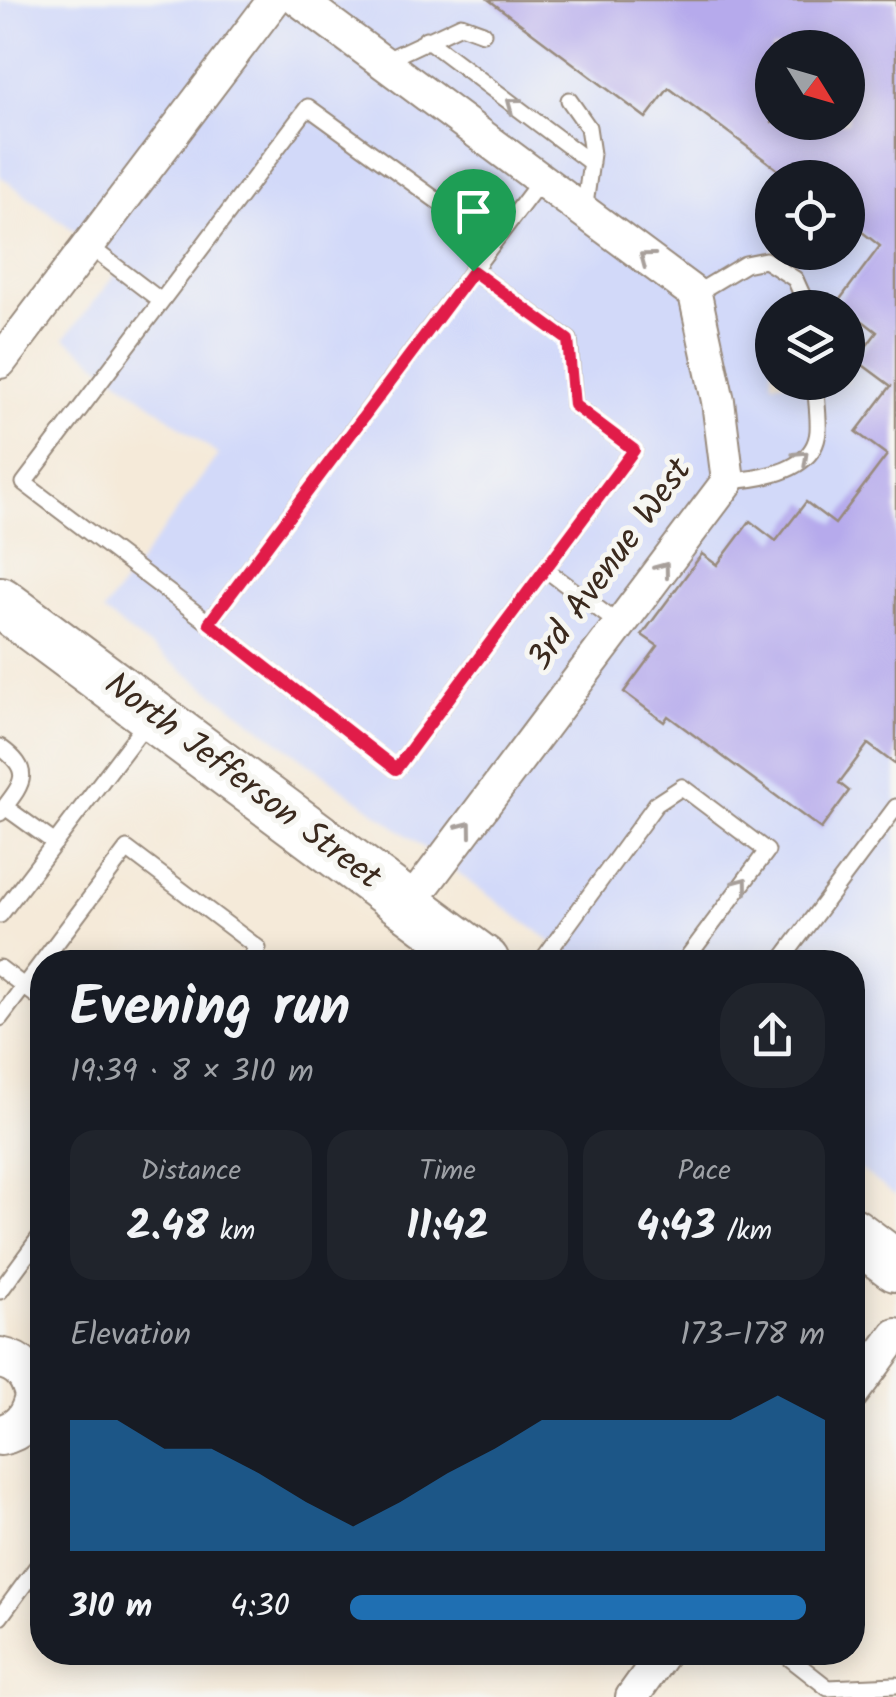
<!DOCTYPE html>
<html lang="en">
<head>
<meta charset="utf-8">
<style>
	:root { --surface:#171b24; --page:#20242c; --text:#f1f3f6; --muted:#9ea1a6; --accent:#1f6fb2 }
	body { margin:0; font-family:Kalam,sans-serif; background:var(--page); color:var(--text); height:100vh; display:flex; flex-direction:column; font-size:38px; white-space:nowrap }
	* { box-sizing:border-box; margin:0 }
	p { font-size:32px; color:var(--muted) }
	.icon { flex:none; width:55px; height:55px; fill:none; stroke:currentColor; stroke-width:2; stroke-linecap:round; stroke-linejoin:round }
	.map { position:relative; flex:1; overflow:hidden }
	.side { position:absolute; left:30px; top:950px; width:835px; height:715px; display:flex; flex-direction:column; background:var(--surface); border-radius:40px; box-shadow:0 5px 25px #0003 }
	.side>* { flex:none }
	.needle { width:65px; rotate:127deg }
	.fabs { position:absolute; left:755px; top:30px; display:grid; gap:20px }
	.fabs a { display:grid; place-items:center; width:110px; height:110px; border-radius:50%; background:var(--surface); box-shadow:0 5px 25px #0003; font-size:50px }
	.pin { position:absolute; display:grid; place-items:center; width:85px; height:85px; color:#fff; margin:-102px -42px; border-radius:50% 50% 50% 0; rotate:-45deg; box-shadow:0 0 10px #0007 }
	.pin .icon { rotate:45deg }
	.round { display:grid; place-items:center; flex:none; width:105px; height:105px; border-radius:40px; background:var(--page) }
	.summary { display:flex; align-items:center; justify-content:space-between; height:170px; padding:0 40px }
	h1 { font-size:55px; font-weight:700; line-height:75px }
	.stats { display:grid; grid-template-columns:repeat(3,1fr); gap:15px; height:170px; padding:10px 40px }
	.stats div { display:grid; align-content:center; border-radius:25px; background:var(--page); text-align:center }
	.stats b { font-size:42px; font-weight:700 }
	.stats small { font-size:28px; font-weight:400 }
	.stats p { font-size:28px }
	.chart { height:280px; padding:20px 40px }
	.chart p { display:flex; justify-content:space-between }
	.chart svg { width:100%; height:180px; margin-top:10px; fill:var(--accent); opacity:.7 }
	ul { padding:0 40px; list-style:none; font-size:32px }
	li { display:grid; grid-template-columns:160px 120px 1fr; align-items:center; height:75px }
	li i { height:25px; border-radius:12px; background:var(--accent) }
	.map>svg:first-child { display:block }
	.built { fill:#d2d9f9; fill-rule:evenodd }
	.building { fill:#b6aaec; fill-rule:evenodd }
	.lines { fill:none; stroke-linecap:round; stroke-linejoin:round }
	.service-casing { stroke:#988a7c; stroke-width:19 }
	.minor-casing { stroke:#988a7c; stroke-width:36 }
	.tertiary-casing { stroke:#988a7c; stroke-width:44 }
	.primary-casing { stroke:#988a7c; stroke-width:54 }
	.service { stroke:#fff; stroke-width:15 }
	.minor { stroke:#fff; stroke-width:32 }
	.tertiary { stroke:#fff; stroke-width:40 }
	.primary { stroke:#fff; stroke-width:50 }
	.oneway { stroke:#a79f9a }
	.route-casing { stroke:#fff; stroke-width:20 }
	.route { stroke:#e11d48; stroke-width:12 }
	.labels { text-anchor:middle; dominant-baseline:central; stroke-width:10; stroke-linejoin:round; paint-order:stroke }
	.street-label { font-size:35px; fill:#3b2a1e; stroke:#f6f6f2 }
</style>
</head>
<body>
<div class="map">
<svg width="896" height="1697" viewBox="0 0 896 1697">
	<rect width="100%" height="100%" fill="#f6f6f2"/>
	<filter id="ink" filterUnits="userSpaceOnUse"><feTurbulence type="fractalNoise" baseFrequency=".01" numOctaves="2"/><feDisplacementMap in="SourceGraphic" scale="20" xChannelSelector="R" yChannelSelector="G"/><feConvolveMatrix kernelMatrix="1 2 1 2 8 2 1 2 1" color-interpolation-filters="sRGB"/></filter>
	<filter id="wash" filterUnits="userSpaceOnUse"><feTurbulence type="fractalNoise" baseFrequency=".0048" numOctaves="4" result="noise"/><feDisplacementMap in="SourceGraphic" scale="40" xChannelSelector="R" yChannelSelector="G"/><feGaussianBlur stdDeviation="2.25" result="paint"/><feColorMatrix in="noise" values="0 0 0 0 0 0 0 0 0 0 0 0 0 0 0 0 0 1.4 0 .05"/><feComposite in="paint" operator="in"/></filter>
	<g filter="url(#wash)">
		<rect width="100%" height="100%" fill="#f5ead9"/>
		<path class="built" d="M 0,0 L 896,0 L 896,1196 L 853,1164 L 852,962 L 579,962 L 103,612 L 218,455 L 65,338 L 122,266 L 0,176 ZM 772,48 L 848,48 L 848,122 L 772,122 ZM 772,178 L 848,178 L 848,252 L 772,252 ZM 772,308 L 848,308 L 848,382 L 772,382 Z"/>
		<g id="blocks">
			<path class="building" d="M 489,0 L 896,0 L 896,765 L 868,744 L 839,783 L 849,791 L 821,829 L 668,716 L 664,722 L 624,692 L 658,646 L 642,635 L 702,554 L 717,565 L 750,521 L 776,541 L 806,502 L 835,524 L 887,455 L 856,432 L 891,386 L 856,360 L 877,332 L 838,302 L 880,246 L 848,221 L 848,178 L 789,178 L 669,88 L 646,118 ZM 772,48 L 848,48 L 848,122 L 772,122 Z"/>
		</g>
	</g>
	<g filter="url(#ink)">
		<use href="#blocks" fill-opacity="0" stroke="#988a7c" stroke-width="2.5"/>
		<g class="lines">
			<defs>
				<path id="service" d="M 426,39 L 591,163
					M 382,62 L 461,25 L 483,33
					M 569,100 L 588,127 L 592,154 L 584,212
					M 494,242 L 308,107 L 24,483 L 209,623 L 494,242 L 541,180
					M 89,246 L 161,301
					M 695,294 L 745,264 L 765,260 L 795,279 L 808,308
					M 728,481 C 760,479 815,472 818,431 C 819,415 816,398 815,382
					M 545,569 L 620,625
					M 209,623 L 396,769 L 634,450 L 574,405 L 569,340 L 473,271
					M 0,747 C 35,772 22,784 0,813
					M 5,807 L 55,843
					M 0,915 L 149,719
					M 541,962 L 656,804 L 682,787 L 767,851 L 684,962
					M 780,962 L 896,807
					M 0,968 L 42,1000
					M 0,1018 L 127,849 L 258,948 L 247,962
					M 0,1291 L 42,1234
					M 0,1617 L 42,1560
					M 782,1652 L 828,1688 L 896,1685"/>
				<path id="minor" d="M 299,0 L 695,294 L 718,401 L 728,481 L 408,906
					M 0,362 L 274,0
					M 852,1394 L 896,1335
					M 632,1697 L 664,1652"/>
				<path id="tertiary" d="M 0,1358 C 21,1362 31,1375 35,1396 C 31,1417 21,1431 0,1435"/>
				<path id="primary" d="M 0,602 L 484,962
					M 852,1233 L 896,1266"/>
			</defs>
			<use href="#service" class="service-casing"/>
			<use href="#minor" class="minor-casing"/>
			<use href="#tertiary" class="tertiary-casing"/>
			<use href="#primary" class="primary-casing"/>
			<use href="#service" class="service"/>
			<use href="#minor" class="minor"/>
			<use href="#tertiary" class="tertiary"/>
			<use href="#primary" class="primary"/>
		</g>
		<defs><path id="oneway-chevron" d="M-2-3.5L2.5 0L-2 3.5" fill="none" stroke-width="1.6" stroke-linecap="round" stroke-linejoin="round" transform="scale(2.5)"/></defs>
		<g class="oneway">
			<use href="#oneway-chevron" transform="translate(513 104) rotate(-143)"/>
			<use href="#oneway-chevron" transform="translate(646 258) rotate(-143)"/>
			<use href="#oneway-chevron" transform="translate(802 457) rotate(-43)"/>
			<use href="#oneway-chevron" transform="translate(663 569) rotate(-53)"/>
			<use href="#oneway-chevron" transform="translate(466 828) rotate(-53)"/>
			<use href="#oneway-chevron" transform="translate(742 884) rotate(-53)"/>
		</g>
	</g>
	<g class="lines" filter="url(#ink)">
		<defs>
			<path id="route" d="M 473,271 L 568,340 L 574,405 L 634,450 L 396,769 L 209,623 Z"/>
		</defs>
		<use href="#route" class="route-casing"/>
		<use href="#route" class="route"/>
	</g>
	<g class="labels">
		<g class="street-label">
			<text transform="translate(611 565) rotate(-54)">3rd Avenue West</text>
			<text transform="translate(242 782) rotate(37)">North Jefferson Street</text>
		</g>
	</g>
</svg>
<div class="fabs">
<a><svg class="needle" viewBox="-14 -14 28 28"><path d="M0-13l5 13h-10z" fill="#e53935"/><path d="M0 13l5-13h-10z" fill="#9ea1a6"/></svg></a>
<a><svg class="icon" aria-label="locate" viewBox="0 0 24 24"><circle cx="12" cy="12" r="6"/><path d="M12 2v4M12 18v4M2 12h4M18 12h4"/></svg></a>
<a><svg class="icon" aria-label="layers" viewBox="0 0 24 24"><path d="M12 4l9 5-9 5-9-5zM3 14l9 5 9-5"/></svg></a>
</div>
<div class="pin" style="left:473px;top:271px;background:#1e9e55"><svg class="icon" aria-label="arrive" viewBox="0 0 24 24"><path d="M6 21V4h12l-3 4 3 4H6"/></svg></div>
<section class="side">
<div class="summary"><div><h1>Evening run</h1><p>19:39 · 8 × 310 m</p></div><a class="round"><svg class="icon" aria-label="share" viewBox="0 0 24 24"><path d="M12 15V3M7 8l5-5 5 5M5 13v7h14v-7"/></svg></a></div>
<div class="stats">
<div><p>Distance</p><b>2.48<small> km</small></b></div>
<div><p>Time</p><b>11:42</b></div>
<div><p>Pace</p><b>4:43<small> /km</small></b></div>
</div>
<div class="chart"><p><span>Elevation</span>173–178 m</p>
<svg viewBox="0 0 160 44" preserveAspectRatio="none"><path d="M0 44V12L10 12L20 19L30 19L40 25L50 32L60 38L70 32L80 25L90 19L100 12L110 12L120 12L130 12L140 12L150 6L160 12V44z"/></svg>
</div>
<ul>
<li><b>310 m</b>4:30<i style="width:96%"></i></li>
</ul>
</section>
</div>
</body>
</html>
